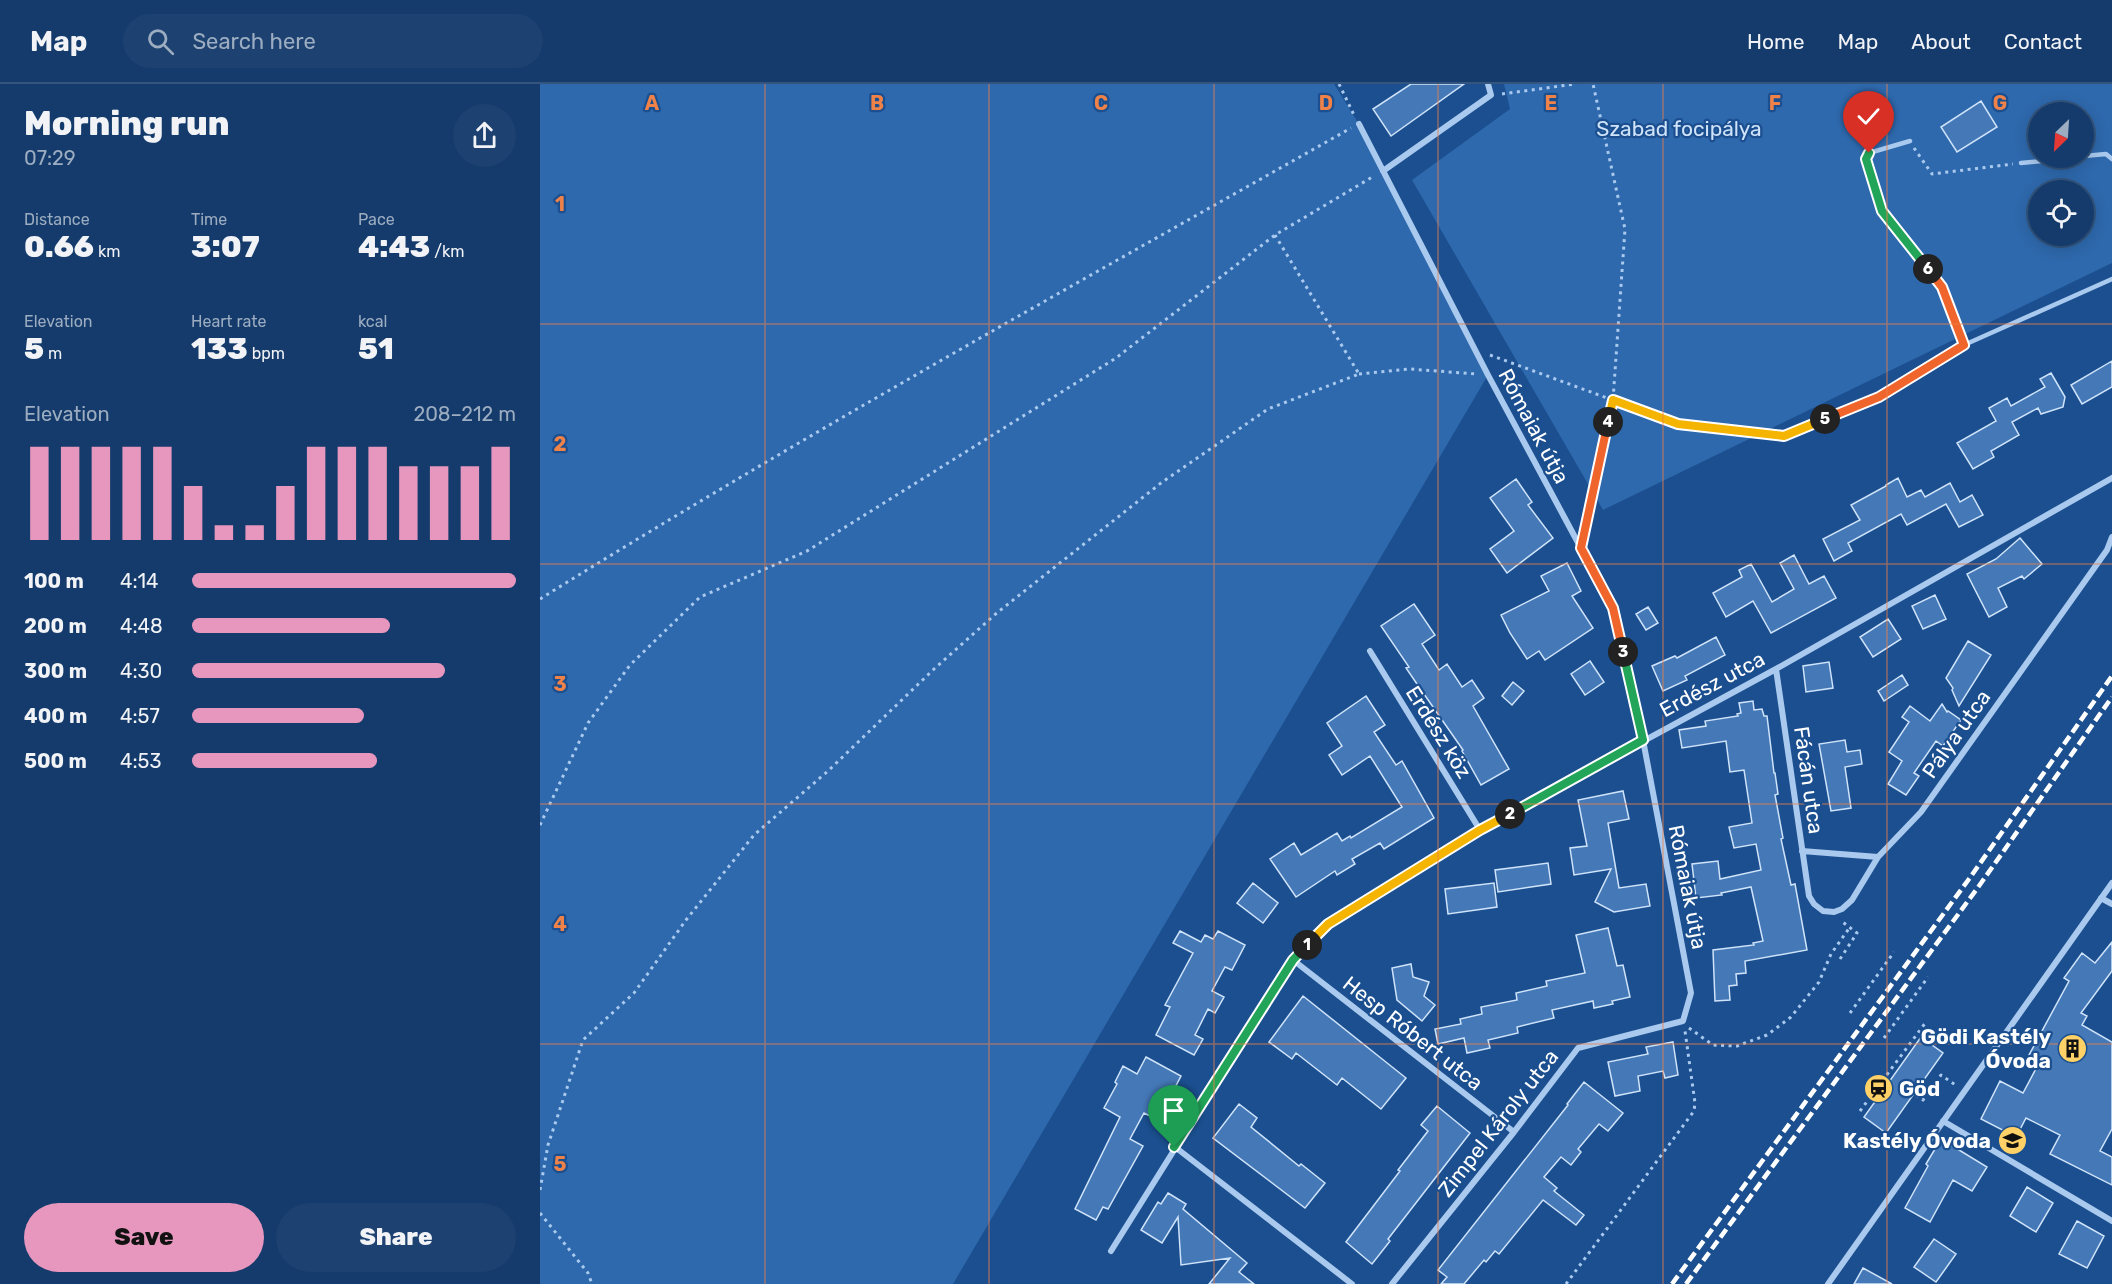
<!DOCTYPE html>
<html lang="en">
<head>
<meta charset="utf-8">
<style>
	:root { --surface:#143b6b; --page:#1d4271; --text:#f1f3f6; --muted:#9dadc1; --line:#33557e; --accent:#e797bd }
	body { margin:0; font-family:Rubik,sans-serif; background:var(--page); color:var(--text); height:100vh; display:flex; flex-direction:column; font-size:22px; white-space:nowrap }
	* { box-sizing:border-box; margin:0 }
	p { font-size:20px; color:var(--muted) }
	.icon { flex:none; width:33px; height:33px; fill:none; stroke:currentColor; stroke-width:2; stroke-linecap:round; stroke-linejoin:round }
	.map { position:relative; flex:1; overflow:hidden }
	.details { display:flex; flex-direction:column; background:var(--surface); width:540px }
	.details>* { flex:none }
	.needle { width:39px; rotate:205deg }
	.fabs { position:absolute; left:1488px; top:18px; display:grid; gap:12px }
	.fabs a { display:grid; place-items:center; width:66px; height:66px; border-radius:50%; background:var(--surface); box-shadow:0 3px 15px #0003,0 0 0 2px var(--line); font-size:30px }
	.pin { position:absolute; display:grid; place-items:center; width:51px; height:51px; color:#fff; margin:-62px -26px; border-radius:50% 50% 50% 0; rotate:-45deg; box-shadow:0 0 6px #0007 }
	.pin .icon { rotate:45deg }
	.km { position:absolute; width:30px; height:30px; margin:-15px; border-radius:50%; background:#222; color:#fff; font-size:16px; line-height:30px; text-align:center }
	.round { display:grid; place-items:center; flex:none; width:63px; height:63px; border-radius:32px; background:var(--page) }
	.head { display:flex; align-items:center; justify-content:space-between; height:102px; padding:0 24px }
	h1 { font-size:33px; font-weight:800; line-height:45px }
	.stats { display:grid; grid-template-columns:repeat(3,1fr); gap:9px; height:102px; padding:6px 24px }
	.stats div { display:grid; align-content:center }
	.stats b { font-size:30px; font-weight:800 }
	.stats small { font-size:16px; font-weight:400 }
	.stats p { font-size:16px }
	.chart { height:168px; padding:12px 24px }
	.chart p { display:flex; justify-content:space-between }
	.chart svg { width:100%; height:108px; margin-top:6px; stroke:var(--accent); stroke-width:6 }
	.button { display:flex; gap:12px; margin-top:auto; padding:12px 24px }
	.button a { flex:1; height:69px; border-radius:36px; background:var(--accent); color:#111; font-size:24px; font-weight:800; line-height:69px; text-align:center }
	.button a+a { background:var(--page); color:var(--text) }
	ul { padding:0 24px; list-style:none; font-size:20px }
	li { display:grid; grid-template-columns:96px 72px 1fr; align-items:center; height:45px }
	li i { height:15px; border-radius:8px; background:var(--accent) }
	header { display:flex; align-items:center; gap:36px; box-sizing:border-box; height:84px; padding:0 30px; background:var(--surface); border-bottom:2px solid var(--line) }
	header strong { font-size:28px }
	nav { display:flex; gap:33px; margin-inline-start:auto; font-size:21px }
	.search { width:420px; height:54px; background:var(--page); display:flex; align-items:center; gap:15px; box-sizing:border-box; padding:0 21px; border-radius:33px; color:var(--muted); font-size:22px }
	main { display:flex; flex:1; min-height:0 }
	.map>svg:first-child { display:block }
	.green { fill:#2e69ad; fill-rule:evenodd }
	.building { fill:#4478b7; stroke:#cfe3fa; stroke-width:1.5 }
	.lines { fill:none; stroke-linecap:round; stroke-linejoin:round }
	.path { stroke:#a9c9ee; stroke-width:3; stroke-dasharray:3 4.5; stroke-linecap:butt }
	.service { stroke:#a9c9ee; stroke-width:4.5 }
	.minor { stroke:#a9c9ee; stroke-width:6 }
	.rail { stroke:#fff; stroke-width:4.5; stroke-dasharray:10 4.5; stroke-linecap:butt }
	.split-1-casing { stroke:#fff; stroke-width:12 }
	.split-2-casing { stroke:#fff; stroke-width:12 }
	.split-3-casing { stroke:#fff; stroke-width:12 }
	.split-4-casing { stroke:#fff; stroke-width:12 }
	.split-5-casing { stroke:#fff; stroke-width:12 }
	.split-6-casing { stroke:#fff; stroke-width:12 }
	.split-7-casing { stroke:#fff; stroke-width:12 }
	.split-1 { stroke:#22a559; stroke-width:8 }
	.split-2 { stroke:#f5b400; stroke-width:8 }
	.split-3 { stroke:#22a559; stroke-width:8 }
	.split-4 { stroke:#f0652b; stroke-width:8 }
	.split-5 { stroke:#f5b400; stroke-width:8 }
	.split-6 { stroke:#f0652b; stroke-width:8 }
	.split-7 { stroke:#22a559; stroke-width:8 }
	.grid { fill:none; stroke:#ee8249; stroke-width:1.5; stroke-opacity:0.55 }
	.labels { text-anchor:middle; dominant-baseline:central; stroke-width:4.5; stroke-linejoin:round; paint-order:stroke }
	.park-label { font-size:21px; fill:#cfe3fa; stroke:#1b4f8f }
	.street-label { font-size:21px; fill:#fff; stroke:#1b4f8f }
	.poi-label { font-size:21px; font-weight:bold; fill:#fff; stroke:#1b4f8f; text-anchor:end }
	.grid-label { font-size:20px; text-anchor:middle; font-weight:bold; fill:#ee8249; stroke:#1b4f8f; stroke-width:4.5; stroke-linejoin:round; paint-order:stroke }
</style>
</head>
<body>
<header>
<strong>Map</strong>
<div class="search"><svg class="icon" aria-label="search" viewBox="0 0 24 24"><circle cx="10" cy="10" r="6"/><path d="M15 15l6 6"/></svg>Search here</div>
<nav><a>Home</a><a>Map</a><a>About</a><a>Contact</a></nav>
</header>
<main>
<section class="details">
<div class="head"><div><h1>Morning run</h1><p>07:29</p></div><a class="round"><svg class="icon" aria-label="share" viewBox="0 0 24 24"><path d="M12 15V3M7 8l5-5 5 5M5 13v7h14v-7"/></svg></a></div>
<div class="stats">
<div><p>Distance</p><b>0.66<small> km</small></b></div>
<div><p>Time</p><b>3:07</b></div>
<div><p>Pace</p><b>4:43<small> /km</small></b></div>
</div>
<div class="stats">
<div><p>Elevation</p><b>5<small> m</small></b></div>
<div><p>Heart rate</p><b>133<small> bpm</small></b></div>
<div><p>kcal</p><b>51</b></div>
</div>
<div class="chart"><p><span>Elevation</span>208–212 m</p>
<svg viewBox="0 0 160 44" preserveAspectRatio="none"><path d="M5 44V6M15 44V6M25 44V6M35 44V6M45 44V6M55 44V22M65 44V38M75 44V38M85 44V22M95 44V6M105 44V6M115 44V6M125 44V14M135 44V14M145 44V14M155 44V6"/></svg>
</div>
<ul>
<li><b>100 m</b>4:14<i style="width:100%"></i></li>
<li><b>200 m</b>4:48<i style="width:61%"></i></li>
<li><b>300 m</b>4:30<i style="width:78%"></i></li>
<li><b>400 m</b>4:57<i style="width:53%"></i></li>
<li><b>500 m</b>4:53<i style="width:57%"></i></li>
</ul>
<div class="button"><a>Save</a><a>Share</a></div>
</section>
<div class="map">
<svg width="1572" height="1200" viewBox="0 0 1572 1200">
	<rect width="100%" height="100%" fill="#1b4f8f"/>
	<path class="green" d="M 0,0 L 794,0 L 819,40 L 948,291 L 413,1200 L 0,1200 Z
		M 964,0 L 1572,0 L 1572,179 L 1063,426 L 872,96 L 970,25 ZM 1498,28 L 1544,28 L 1544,74 L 1498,74 ZM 1498,106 L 1544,106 L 1544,152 L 1498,152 Z"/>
	<path class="building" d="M 871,0 L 924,0 L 851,52 L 833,25 Z
		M 1441,17 L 1457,43 L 1417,68 L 1401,43 Z
		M 1572,277 L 1572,303 L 1542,320 L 1531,301 Z
		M 1511,289 L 1525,313 L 1523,323 L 1501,330 L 1498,324 L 1472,338 L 1479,351 L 1451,367 L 1454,373 L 1433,385 L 1417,359 L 1456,337 L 1449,324 L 1467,314 L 1471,322 L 1505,303 L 1500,295 Z
		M 1358,394 L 1367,413 L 1381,406 L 1385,413 L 1410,399 L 1420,418 L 1432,411 L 1443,431 L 1419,443 L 1406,420 L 1367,441 L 1361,430 L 1308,459 L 1312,467 L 1294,477 L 1283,455 L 1320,436 L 1311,421 L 1346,402 L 1346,401 Z
		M 976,395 L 992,418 L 988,421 L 1013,454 L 967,489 L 950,465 L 974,447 L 950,414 Z
		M 1480,454 L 1502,480 L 1484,495 L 1482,492 L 1458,504 L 1467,523 L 1449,533 L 1427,490 L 1456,475 Z
		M 1254,471 L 1269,500 L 1284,492 L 1296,514 L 1231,549 L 1213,517 L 1186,533 L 1173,509 L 1202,493 L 1199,486 L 1211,480 L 1232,518 L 1254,505 L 1240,479 Z
		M 1027,479 L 1041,507 L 1032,512 L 1053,544 L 1005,576 L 999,567 L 987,575 L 970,549 L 961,531 L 1009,507 L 1001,492 Z
		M 1395,511 L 1406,535 L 1383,545 L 1372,522 Z
		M 874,520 L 895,551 L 882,560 L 899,586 L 907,580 L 922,603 L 932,596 L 944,614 L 933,622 L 969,685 L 941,701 L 922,667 L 923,666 L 877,600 L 866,584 L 869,583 L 841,542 Z
		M 1108,523 L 1118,539 L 1106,546 L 1096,530 Z
		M 1348,535 L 1361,555 L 1333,573 L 1320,553 Z
		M 1176,553 L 1185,571 L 1145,592 L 1147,596 L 1123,607 L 1112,582 L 1135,572 L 1137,574 Z
		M 1428,557 L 1451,571 L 1419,622 L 1412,606 L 1413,604 L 1406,594 Z
		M 1050,577 L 1064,598 L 1045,611 L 1031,590 Z
		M 1289,578 L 1293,604 L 1266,608 L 1263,582 Z
		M 1362,591 L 1368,601 L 1344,617 L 1338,607 Z
		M 973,598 L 984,607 L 972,621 L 962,612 Z
		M 826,612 L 845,641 L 834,648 L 856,681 L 862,677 L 894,734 L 844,765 L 840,759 L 812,775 L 815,780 L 797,791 L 795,787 L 756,813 L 730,775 L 754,759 L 761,771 L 797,749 L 802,757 L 810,752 L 811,754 L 862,723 L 830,672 L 802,691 L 789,671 L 802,662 L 787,639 Z
		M 1213,617 L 1214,626 L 1222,625 L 1224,632 L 1227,632 L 1234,689 L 1235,689 L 1238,710 L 1235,711 L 1243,754 L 1241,755 L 1251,801 L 1255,800 L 1267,866 L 1205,877 L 1206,889 L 1196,890 L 1197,901 L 1189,902 L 1190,916 L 1175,917 L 1173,866 L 1214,861 L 1213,859 L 1223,857 L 1211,803 L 1181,809 L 1182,811 L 1156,814 L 1152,780 L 1178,777 L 1180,795 L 1221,786 L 1216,760 L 1194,764 L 1189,743 L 1212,739 L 1204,686 L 1190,688 L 1186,657 L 1142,664 L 1139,646 L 1166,642 L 1165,637 L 1198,632 L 1197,630 L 1201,629 L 1199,619 Z
		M 1402,620 L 1407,628 L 1408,627 L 1421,636 L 1403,662 L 1396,657 L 1374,689 L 1379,692 L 1366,711 L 1348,700 L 1362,677 L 1349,668 L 1369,638 L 1362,633 L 1370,622 L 1390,637 Z
		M 1305,656 L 1307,668 L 1320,666 L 1322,680 L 1305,683 L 1311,724 L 1291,727 L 1279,660 Z
		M 1083,707 L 1089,735 L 1068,739 L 1079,804 L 1106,800 L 1110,822 L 1074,828 L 1055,818 L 1071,785 L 1034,791 L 1030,764 L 1047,762 L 1038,716 Z
		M 1008,779 L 1011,800 L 958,808 L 955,786 Z
		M 713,799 L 738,819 L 723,839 L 697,819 Z
		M 954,799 L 957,823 L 908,830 L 905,805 Z
		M 1068,844 L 1077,882 L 1083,881 L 1090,913 L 1072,917 L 1073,920 L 1054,924 L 1053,917 L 1012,926 L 1014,934 L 977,943 L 978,949 L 948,956 L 950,964 L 927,969 L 924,954 L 898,960 L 895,945 L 921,940 L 920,935 L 942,930 L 941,923 L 977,916 L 976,909 L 1007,902 L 1006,897 L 1045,889 L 1036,851 Z
		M 640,847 L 661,858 L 665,851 L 673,855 L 678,847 L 705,861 L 692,886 L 685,883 L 672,907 L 684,913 L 675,929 L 668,925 L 655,951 L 663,955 L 654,971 L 616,951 L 630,923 L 625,921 L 653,869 L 633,859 Z
		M 1572,858 L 1572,887 L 1541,929 L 1547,932 L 1542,941 L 1572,958 L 1572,1045 L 1560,1067 L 1572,1073 L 1572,1101 L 1510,1070 L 1520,1051 L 1486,1034 L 1476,1053 L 1441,1035 L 1460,997 L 1483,1009 L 1500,977 L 1489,971 L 1529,897 L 1524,894 L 1542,869 L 1555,879 Z
		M 871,880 L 873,893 L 889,898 L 884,912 L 895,921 L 882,937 L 857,916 L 852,884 Z
		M 763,912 L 866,994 L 841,1025 L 802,994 L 797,1001 L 756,969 L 752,975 L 729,958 Z
		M 1381,953 L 1403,969 L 1346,1049 L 1324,1033 Z
		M 1133,958 L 1138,991 L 1125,994 L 1123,987 L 1098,992 L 1100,1007 L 1075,1012 L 1068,978 L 1108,970 L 1106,963 Z
		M 606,973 L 641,992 L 618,1036 L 604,1029 L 590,1055 L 603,1062 L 568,1125 L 563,1123 L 556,1136 L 535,1125 L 580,1033 L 564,1024 L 577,1000 L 575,998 L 583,982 L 597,990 Z
		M 1044,998 L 1083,1029 L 1068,1047 L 1059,1040 L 1038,1065 L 1041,1068 L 1031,1081 L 1021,1073 L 1004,1093 L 1017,1104 L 1014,1107 L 1044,1131 L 1036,1141 L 1003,1116 L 959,1170 L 955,1167 L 946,1178 L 944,1176 L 924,1200 L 901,1200 L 907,1193 L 898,1186 L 1028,1021 L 1027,1020 Z
		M 699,1020 L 717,1034 L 711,1043 L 759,1082 L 761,1080 L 785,1099 L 765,1124 L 673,1054 Z
		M 897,1022 L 930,1049 L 848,1155 L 850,1157 L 832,1180 L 806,1158 L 860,1087 L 858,1086 L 888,1047 L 881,1041 Z
		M 1401,1055 L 1447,1083 L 1432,1107 L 1413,1096 L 1390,1138 L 1365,1124 L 1388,1082 L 1386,1080 Z
		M 1487,1103 L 1513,1119 L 1496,1148 L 1470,1132 Z
		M 628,1109 L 646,1120 L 643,1125 L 707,1179 L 699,1188 L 714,1200 L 669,1200 L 690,1174 L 641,1181 L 638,1133 L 622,1159 L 601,1146 L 618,1118 L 621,1120 Z
		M 1537,1137 L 1564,1152 L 1547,1184 L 1519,1170 Z
		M 1394,1155 L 1416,1170 L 1396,1198 L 1374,1183 Z
		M 1323,1184 L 1352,1200 L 1314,1200 Z"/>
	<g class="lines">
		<path class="path" d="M 799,0 L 814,31
			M 962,10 L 1035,0
			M 1374,64 L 1392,90 L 1473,80
			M 950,271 L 1138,340 L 1236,351
			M 819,290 L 870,285 L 936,290
			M 1044,447 L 1073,316 L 1085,145 L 1053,0
			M 0,515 C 265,350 539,198 811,44
			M 0,741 L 48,639 L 90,581 L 160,513 L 267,467 L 576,274 L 735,151 L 834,92
			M 1300,875 L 1317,849 L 1300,836
			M 1310,929 L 1354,868
			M 1149,944 L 1173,961 L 1197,962 L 1227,951 L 1251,933 L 1279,898 L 1291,870 L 1310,843
			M 1344,954 L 1388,893
			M 1376,1011 L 1383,1016 L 1401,991 L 1417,1002
			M 1320,1027 L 1386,938
			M 0,1106 L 8,1061 L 43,956 L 94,909 L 146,836 L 214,751 L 288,687 L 394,585 L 458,528 L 621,399 L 728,325 L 819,290 L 735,151
			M 0,1129 L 48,1189 L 52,1200
			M 1026,1200 L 1154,1027 L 1155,1019 L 1145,947"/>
		<path class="service" d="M 1370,57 L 1329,69 L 1326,75 L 1342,127 L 1402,203 L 1424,261
			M 1544,72 L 1566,70 L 1572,75
			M 1481,79 L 1532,74
			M 1244,352 L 1339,313 L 1424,261 L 1572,195"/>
		<path class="minor" d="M 819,40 L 948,291 L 1073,524 L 1103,656 L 1151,909 L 1143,937 L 1038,964 L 974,1048 L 852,1200
			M 843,87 L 951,11 L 948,0
			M 830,567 L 940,746
			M 1236,585 L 1269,812 L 1274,820 L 1283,827 L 1294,828 L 1302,825 L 1312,816 L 1338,773 L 1381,728 L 1567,466 L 1572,453
			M 1262,767 L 1338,773
			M 1561,814 L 1572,820
			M 753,876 L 974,1048
			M 1403,1037 L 1572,1137
			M 635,1063 L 812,1200
			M 571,1167 L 753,876 L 788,840 L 940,746 L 1236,585 L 1572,394
			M 1288,1200 L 1572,799"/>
		<path class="rail" d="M 1132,1200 L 1429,795 L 1572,592
			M 1146,1200 L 1439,802 L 1572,613"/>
	</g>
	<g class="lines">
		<defs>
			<path id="split-1" d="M 634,1063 L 753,876 L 767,861"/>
			<path id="split-2" d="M 767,861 L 788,840 L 940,746 L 970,730"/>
			<path id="split-3" d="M 970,730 L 1103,656 L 1083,568"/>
			<path id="split-4" d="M 1068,338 L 1041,464 L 1073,524 L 1083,568"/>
			<path id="split-5" d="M 1068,338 L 1073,316 L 1138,340 L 1244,352 L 1285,335"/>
			<path id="split-6" d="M 1285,335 L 1339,313 L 1424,261 L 1402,203 L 1388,185"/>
			<path id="split-7" d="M 1329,69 L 1326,75 L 1342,127 L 1388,185"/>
		</defs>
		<use href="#split-1" class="split-1-casing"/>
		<use href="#split-2" class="split-2-casing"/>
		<use href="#split-3" class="split-3-casing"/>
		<use href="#split-4" class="split-4-casing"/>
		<use href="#split-5" class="split-5-casing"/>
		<use href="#split-6" class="split-6-casing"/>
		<use href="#split-7" class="split-7-casing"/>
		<use href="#split-1" class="split-1"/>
		<use href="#split-2" class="split-2"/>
		<use href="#split-3" class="split-3"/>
		<use href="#split-4" class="split-4"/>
		<use href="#split-5" class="split-5"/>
		<use href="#split-6" class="split-6"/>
		<use href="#split-7" class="split-7"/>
	</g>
	<path class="grid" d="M 225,0 L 225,1200M 449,0 L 449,1200M 674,0 L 674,1200M 898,0 L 898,1200M 1123,0 L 1123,1200M 1347,0 L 1347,1200M 0,240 L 1572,240M 0,480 L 1572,480M 0,720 L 1572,720M 0,960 L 1572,960"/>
	<defs>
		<symbol id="building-disc" viewBox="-11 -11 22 22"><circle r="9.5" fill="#ffd166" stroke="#1b4f8f"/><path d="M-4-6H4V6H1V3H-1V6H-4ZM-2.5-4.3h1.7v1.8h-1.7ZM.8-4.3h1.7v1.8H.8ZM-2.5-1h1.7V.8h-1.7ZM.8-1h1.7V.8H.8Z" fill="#111"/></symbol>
		<symbol id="station-disc" viewBox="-11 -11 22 22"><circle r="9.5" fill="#ffd166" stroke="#1b4f8f"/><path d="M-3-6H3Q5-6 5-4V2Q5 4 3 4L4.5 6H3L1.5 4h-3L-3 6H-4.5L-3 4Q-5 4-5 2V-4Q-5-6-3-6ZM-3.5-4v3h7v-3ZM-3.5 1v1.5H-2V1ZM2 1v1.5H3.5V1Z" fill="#111"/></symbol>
		<symbol id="school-disc" viewBox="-11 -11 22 22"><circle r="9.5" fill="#ffd166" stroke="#1b4f8f"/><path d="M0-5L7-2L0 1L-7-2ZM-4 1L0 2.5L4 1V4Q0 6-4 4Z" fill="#111"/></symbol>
	</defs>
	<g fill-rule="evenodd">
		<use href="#building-disc" x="1516" y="948" width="33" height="33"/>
		<use href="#station-disc" x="1322" y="988" width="33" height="33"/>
		<use href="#school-disc" x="1456" y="1040" width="33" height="33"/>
	</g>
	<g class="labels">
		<g class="park-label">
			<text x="1139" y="44">Szabad focipálya</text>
		</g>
		<g class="street-label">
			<text transform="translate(994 342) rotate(62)">Rómaiak útja</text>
			<text transform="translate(1172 600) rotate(-28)">Erdész utca</text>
			<text transform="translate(899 648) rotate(58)">Erdész köz</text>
			<text transform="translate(1416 650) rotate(-55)">Pálya utca</text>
			<text transform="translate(1269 696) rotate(82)">Fácán utca</text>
			<text transform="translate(1148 803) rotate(79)">Rómaiak útja</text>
			<text transform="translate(873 949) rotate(38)">Hesp Róbert utca</text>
			<text transform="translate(958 1039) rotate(-52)">Zimpel Károly utca</text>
		</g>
		<g class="poi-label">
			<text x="1511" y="952">Gödi Kastély<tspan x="1511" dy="24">Óvoda</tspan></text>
			<text x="1359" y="1004" text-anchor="start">Göd</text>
			<text x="1451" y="1056">Kastély Óvoda</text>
		</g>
	</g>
	<g class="grid-label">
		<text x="112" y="26">A</text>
		<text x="337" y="26">B</text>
		<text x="561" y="26">C</text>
		<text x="786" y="26">D</text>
		<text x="1011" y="26">E</text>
		<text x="1235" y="26">F</text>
		<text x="1460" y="26">G</text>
		<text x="20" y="127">1</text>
		<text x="20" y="367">2</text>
		<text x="20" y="607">3</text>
		<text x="20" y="847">4</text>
		<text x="20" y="1087">5</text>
	</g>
</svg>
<div class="fabs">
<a><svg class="needle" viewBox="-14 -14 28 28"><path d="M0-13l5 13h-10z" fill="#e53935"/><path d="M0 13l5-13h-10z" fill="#9dadc1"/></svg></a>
<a><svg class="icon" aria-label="locate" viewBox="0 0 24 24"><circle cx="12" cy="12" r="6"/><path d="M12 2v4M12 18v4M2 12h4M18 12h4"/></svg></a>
</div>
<div class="pin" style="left:634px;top:1063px;background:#1e9e55"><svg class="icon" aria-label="arrive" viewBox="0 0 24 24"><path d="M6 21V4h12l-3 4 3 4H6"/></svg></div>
<div class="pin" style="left:1329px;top:69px;background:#d93025"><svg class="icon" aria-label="check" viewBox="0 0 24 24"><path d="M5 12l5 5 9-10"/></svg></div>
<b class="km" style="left:767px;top:861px">1</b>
<b class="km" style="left:970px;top:730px">2</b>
<b class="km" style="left:1083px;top:568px">3</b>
<b class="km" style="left:1068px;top:338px">4</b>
<b class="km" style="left:1285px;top:335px">5</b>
<b class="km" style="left:1388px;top:185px">6</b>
</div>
</main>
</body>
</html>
